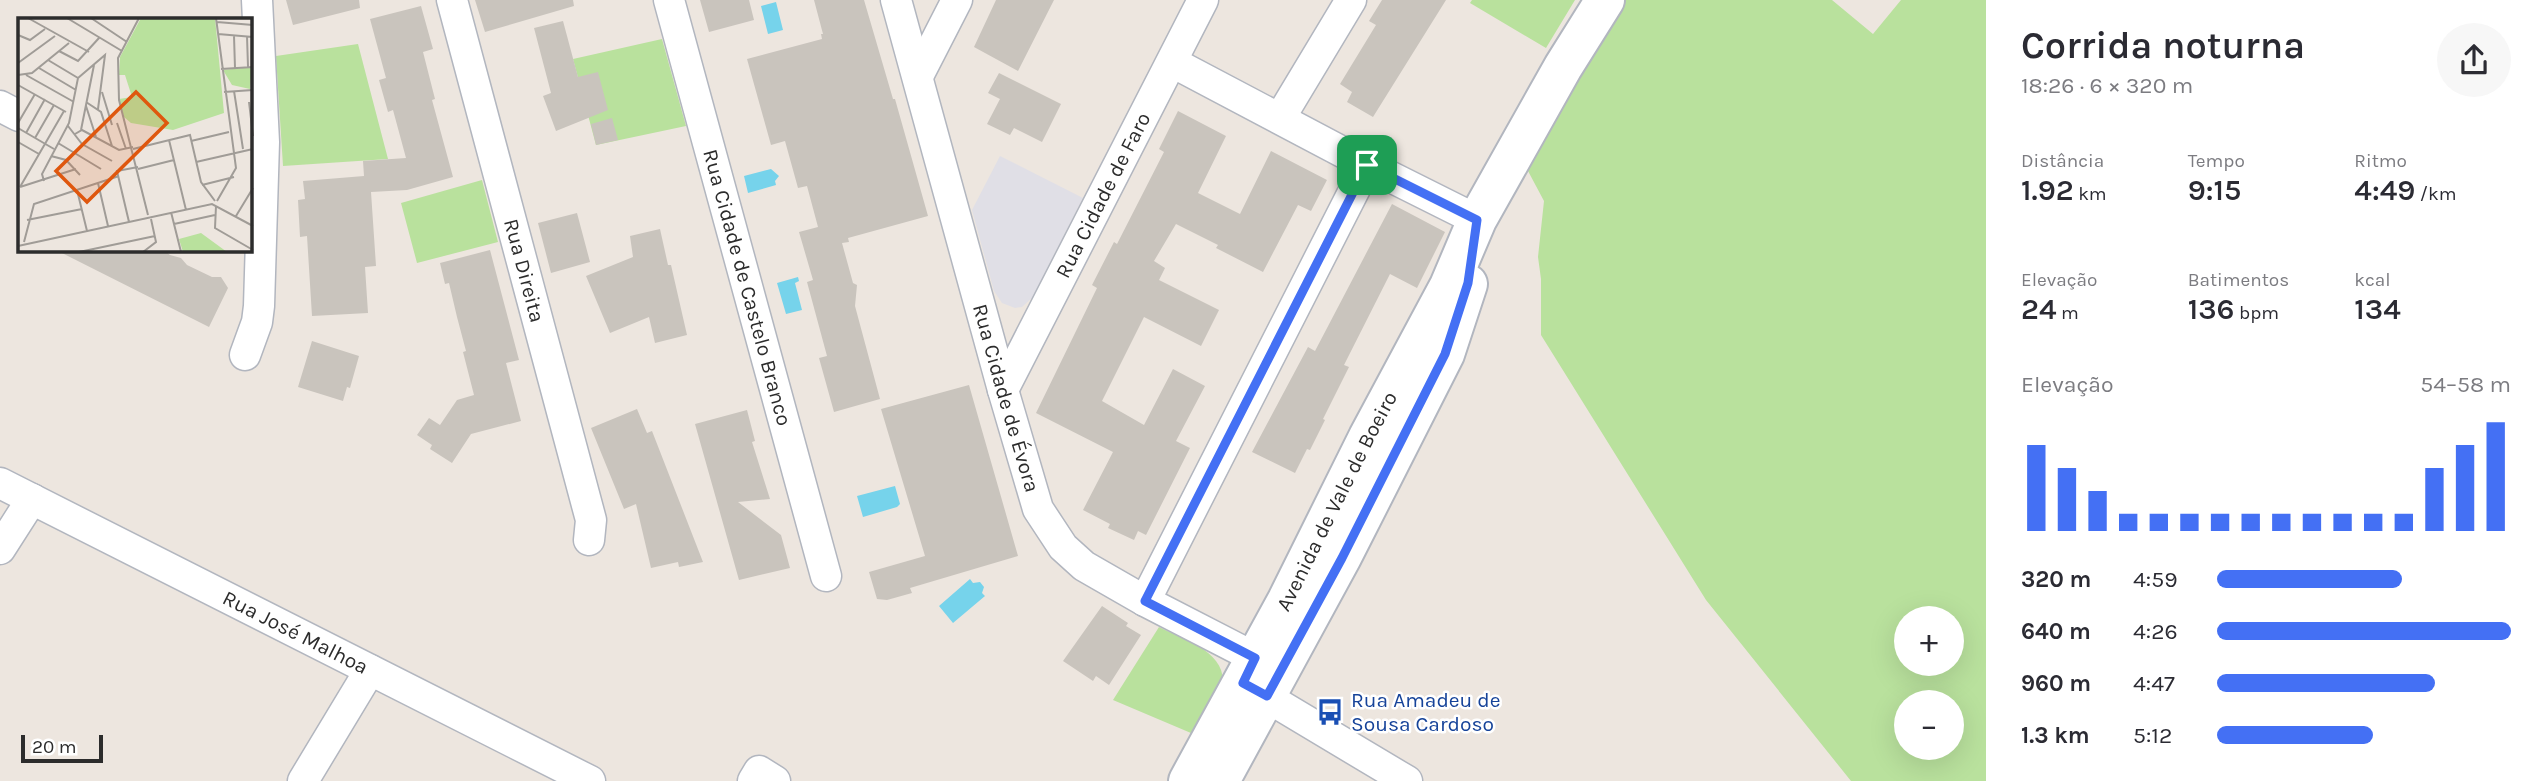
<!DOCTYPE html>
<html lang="pt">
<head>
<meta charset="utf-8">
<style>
	:root { --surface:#fff; --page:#f7f7f7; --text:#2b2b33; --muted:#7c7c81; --accent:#4470f4 }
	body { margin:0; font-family:Karla,sans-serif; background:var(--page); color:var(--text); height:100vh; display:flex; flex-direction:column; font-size:26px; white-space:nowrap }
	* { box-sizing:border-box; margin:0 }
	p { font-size:23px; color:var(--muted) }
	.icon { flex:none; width:38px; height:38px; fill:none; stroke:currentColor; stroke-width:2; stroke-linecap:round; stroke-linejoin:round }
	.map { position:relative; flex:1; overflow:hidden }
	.details { display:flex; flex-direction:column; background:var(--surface); width:560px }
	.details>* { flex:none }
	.fabs { position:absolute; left:1894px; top:606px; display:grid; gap:14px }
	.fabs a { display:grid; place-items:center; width:70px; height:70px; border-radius:50%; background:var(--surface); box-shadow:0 7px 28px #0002; font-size:35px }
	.scale { position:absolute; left:21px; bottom:18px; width:82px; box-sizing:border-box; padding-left:7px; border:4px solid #2c2c2c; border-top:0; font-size:19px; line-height:24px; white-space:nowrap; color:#2c2c2c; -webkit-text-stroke:5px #fff; paint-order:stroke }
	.pin { position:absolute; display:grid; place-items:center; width:60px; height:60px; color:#fff; margin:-30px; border-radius:14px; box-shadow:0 4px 10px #0006 }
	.round { display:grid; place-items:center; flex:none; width:74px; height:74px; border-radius:37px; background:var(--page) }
	.head { display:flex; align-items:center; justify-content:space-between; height:119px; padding:0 35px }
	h1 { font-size:38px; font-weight:600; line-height:52px }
	.metrics { display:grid; grid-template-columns:repeat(3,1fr); gap:10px; height:119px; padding:7px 35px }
	.metrics div { display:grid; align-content:center }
	.metrics b { font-size:30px; font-weight:600 }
	.metrics small { font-size:19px; font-weight:400 }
	.metrics p { font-size:19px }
	.chart { height:196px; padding:14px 35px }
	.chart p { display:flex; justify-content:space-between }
	.chart svg { width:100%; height:126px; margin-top:7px; stroke:var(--accent); stroke-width:6 }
	ul { padding:0 35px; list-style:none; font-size:23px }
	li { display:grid; grid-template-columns:112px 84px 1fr; align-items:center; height:52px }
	li i { height:18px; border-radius:9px; background:var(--accent) }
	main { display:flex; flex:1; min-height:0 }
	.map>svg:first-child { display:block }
	.industrial { fill:#e0dfe6 }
	.green { fill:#b9e19d; fill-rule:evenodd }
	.water { fill:#76d3eb }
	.building { fill:#c9c4bd }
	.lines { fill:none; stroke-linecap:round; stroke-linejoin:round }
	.street-casing { stroke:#b2b6bf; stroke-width:33 }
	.secondary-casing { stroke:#b2b6bf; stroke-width:42 }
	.street { stroke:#fff; stroke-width:30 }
	.secondary { stroke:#fff; stroke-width:38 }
	.route-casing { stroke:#fff; stroke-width:14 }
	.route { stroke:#4470f4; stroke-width:9 }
	.labels { text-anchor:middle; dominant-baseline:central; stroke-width:5; stroke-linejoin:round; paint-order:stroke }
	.street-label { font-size:21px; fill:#2c2c2c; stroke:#fff }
	.transit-label { font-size:21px; fill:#164399; stroke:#fff; text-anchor:start }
	.inset-road { fill:none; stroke:#a09c97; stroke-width:2 }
	.view { fill:#df570e; fill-opacity:0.15; stroke:#df570e; stroke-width:3.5 }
	.inset-edge { fill:none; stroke:#2c2c2c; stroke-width:3.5 }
</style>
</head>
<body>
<main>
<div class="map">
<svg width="1986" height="781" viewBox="0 0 1986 781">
	<rect width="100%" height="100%" fill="#ede6df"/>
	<path class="industrial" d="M 1000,156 L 1083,198 L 1033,297 L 1022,307 L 1015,308 L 1002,303 L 994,291 L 972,210 Z"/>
	<path class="green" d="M 1472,0 L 1575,0 L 1546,48 L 1470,3 Z
		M 1621,0 L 1832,0 L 1873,34 L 1901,0 L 1986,0 L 1986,781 L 1851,781 L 1706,600 L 1541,335 L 1541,279 L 1538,257 L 1544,201 L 1528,171 L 1583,59 ZM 1906,618 L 1951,618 L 1951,663 L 1906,663 ZM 1906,702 L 1951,702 L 1951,747 L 1906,747 Z
		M 662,39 L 686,126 L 596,145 L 573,59 Z
		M 358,44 L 388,159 L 283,166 L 276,56 Z
		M 482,180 L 498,242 L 417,263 L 401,203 Z
		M 1159,627 C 1182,639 1223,650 1223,681 L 1198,736 L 1113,700 Z"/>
	<path class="water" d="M 776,2 L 783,30 L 768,34 L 761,6 Z
		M 771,169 L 779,176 L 775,181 L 776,185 L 748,193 L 744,176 Z
		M 798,277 L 799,281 L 795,283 L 802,310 L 786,314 L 777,283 Z
		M 895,486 L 900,504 L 897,507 L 863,517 L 857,496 Z
		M 970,579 L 973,583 L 980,582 L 984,587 L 982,593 L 985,596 L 953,623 L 939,606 Z"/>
	<path class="building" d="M 286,0 L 359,0 L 360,8 L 293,25 Z
		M 475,0 L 573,0 L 574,6 L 485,32 Z
		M 700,0 L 749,0 L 754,20 L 709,32 Z
		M 814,0 L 864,0 L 893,99 L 895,99 L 928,216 L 848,238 L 849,242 L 842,243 L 853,283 L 857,285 L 855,306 L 880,399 L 834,412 L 819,358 L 827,356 L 807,282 L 813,280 L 799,232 L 818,227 L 807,186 L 798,188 L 785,141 L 771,145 L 747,59 L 822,39 L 821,34 L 823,34 Z
		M 996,0 L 1054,0 L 1018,71 L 974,47 Z
		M 1382,0 L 1446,0 L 1373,117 L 1347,102 L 1352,92 L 1340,84 L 1376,25 L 1369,21 Z
		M 421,6 L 433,49 L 423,52 L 435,99 L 432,100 L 453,177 L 407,190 L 371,192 L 376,266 L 365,267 L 368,313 L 312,316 L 307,236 L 300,237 L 298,200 L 305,199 L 303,181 L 364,176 L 363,161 L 406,158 L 393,110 L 388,112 L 379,80 L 386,78 L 370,19 Z
		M 563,21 L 578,77 L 598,72 L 608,110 L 556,131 L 543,96 L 551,93 L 534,28 Z
		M 999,73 L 1061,104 L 1042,142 L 1014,128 L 1010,135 L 987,124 L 1000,99 L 988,93 Z
		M 1178,111 L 1226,136 L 1198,193 L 1240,214 L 1271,151 L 1327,180 L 1311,211 L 1298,205 L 1263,272 L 1216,248 L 1218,245 L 1176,224 L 1154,261 L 1165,268 L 1159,280 L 1219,310 L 1201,346 L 1144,317 L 1102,401 L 1144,425 L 1173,369 L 1205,386 L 1176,441 L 1190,448 L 1146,535 L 1138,531 L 1134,540 L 1108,528 L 1110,524 L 1083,510 L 1113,452 L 1036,413 L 1097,288 L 1092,285 L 1114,242 L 1117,244 L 1164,152 L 1159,149 Z
		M 612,118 L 618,140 L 596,145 L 591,124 Z
		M 1392,204 L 1445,232 L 1417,288 L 1390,274 L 1344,365 L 1349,367 L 1323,419 L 1325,420 L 1310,450 L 1307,449 L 1295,473 L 1252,452 L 1308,347 L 1315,351 Z
		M 577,213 L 590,262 L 551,273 L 538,223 Z
		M 660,229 L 668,265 L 671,265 L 687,335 L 655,343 L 649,317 L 610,333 L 586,276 L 633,257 L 630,236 Z
		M 56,250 L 164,250 L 170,255 L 181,258 L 187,265 L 212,277 L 221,277 L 228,288 L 209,327 Z
		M 490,250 L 519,360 L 506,363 L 521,421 L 471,434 L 452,463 L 430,449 L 432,445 L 417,435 L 429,418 L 440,425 L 457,400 L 474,395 L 463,352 L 466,351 L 457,317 L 449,283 L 445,284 L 440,263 Z
		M 312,341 L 359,356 L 350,388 L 347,387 L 343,401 L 298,387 Z
		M 969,385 L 1018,556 L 910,588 L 912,593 L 887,600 L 877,599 L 869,572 L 925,556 L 881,409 Z
		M 637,409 L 647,433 L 652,431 L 703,562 L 679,567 L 678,562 L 651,568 L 636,504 L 624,509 L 591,428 Z
		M 747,410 L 755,441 L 752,442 L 770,499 L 738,502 L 781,535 L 790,568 L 739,580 L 695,424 Z
		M 1102,606 L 1128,623 L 1126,626 L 1141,635 L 1109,685 L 1096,676 L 1093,681 L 1063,661 Z"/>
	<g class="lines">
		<defs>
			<g id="street">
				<path id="s1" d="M 452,0 L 591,520 L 589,540"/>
				<path id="s2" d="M 669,0 L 826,576"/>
				<path id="s3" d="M 896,0 L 1003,390 L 1038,509 L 1063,547 L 1084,566 L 1145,601 L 1275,668"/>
				<path d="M 1172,62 L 1367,165 L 1477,220"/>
				<path d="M 918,76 L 957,0"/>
				<path d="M 0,106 L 19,116"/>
				<path d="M 1280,118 L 1351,0"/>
				<path d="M 245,355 L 257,322 L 259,306 L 264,142 L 257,0"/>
				<path id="s4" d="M 1003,390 L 1203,0"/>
				<path id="s5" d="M 0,483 L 590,781"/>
				<path d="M 0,549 L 32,499"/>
				<path d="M 1145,601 L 1367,165"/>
				<path d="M 1248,686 L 1407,781"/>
				<path d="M 303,781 L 370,670"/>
				<path d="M 753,781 L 759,771 L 775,781"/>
			</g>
			<g id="secondary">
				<path id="s6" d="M 1188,781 L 1287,600 L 1368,437 L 1449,286 L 1477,220 L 1563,67 L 1605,0"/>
				<path d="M 1220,781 L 1342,557 L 1445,354 L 1468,284"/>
			</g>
		</defs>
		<use href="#street" class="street-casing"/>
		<use href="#secondary" class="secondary-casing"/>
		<use href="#street" class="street"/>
		<use href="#secondary" class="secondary"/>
	</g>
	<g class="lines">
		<defs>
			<path id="route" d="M 1367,165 L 1477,220 L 1468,283 L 1445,354 L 1342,558 L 1267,696 L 1243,683 L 1255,658 L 1145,601 Z"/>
		</defs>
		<use href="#route" class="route-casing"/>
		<use href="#route" class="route"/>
	</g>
	<defs>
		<symbol id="bus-bare" viewBox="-9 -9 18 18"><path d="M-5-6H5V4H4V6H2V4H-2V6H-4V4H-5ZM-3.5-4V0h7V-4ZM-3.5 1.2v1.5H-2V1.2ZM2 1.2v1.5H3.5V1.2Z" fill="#1a4fb4" stroke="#fff" stroke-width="2.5" paint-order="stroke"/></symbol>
	</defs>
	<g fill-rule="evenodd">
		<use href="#bus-bare" x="1311" y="693" width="38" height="38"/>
	</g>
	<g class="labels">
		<g class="street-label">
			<text stroke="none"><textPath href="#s4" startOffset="219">Rua Cidade de Faro</textPath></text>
			<text stroke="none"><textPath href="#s1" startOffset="280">Rua Direita</textPath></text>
			<text stroke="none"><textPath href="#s2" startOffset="298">Rua Cidade de Castelo Branco</textPath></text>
			<text stroke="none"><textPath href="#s3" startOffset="413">Rua Cidade de Évora</textPath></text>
			<text stroke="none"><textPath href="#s6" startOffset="317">Avenida de Vale de Boeiro</textPath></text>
			<text stroke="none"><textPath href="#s5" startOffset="331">Rua José Malhoa</textPath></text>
		</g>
		<g class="transit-label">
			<text x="1351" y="700">Rua Amadeu de<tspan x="1351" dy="24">Sousa Cardoso</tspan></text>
		</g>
	</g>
	<g transform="translate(18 18)">
		<rect width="234" height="234" fill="#ede6df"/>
		<path d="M 123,0 L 197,0 L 206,95 L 155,112 L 113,105 L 106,99 L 101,81 L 114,79 L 107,57 L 101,57 L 102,39 ZM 234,49 L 232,71 L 214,67 L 205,52 ZM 183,215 L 209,234 L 165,234 L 161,221 Z" fill="#b9e19d"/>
		<path class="inset-road" d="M 10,0 L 71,34M 49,0 L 104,33M 73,0 L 109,24M 121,0 L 100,40 L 101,82 L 130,197M 198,0 L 218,150 L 199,183M 199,4 L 235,7M 200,16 L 235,19M 0,17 L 12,22 L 27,11M 216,18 L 217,50M 229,18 L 230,49M 41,33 L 60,43 L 81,20M 30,42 L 60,60M 0,45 L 37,18M 21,50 L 58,72M 203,51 L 235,49M 0,57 L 14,55 L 51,25M 8,57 L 56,84M 0,67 L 48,94M 216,73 L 225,131M 84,74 L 94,107M 206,74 L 235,72M 68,84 L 83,94 L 94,128M 231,84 L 235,118M 68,88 L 78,119M 0,105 L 17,76M 99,105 L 108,131M 50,108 L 64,126 L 94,143M 0,110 L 36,131M 63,112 L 76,47M 8,115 L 27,81M 57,116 L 64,112 L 101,132 L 115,129M 17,120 L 36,87M 151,122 L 168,192M 173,123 L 211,114M 0,124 L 21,136M 40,125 L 83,151M 115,131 L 172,117 L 183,164 L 197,183M 33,138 L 48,142 L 62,157M 178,144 L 235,131M 120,151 L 156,142M 26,163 L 24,156 L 51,105 L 60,60 L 87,37 L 80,91M 80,165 L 90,208M 184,167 L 216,159M 2,169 L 46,93M 2,169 L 58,151M 59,172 L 69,213M 198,188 L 197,210 L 235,232M 153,194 L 163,234M 218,198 L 235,170M 9,202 L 64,191M 111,204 L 99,153 L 120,149M 156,206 L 197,197M 6,224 L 16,186 L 101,158M 0,228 L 194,186 L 235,208M 61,234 L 137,218M 125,234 L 138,224 L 133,201"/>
		<path class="view" d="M 118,74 L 149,105 L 69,184 L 38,153 Z"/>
		<rect width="234" height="234" class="inset-edge"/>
	</g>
</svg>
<div class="fabs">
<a>+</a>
<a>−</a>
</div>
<div class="scale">20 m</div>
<div class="pin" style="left:1367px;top:165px;background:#1e9e55"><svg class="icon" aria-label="arrive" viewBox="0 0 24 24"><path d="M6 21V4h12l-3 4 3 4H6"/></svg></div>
</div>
<section class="details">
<div class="head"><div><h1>Corrida noturna</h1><p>18:26 · 6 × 320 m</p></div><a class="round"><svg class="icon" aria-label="share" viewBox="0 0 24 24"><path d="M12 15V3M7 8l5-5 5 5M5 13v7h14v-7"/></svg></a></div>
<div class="metrics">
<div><p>Distância</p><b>1.92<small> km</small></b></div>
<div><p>Tempo</p><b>9:15</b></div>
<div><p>Ritmo</p><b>4:49<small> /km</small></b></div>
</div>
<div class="metrics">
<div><p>Elevação</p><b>24<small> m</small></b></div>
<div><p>Batimentos</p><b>136<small> bpm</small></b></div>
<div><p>kcal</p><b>134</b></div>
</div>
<div class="chart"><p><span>Elevação</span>54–58 m</p>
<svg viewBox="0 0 160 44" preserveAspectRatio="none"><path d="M5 44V14M15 44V22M25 44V30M35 44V38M45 44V38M55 44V38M65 44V38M75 44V38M85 44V38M95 44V38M105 44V38M115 44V38M125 44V38M135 44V22M145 44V14M155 44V6"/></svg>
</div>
<ul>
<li><b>320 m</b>4:59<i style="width:63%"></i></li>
<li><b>640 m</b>4:26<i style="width:100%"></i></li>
<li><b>960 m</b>4:47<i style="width:74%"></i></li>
<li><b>1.3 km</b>5:12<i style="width:53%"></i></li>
</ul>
</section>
</main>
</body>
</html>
